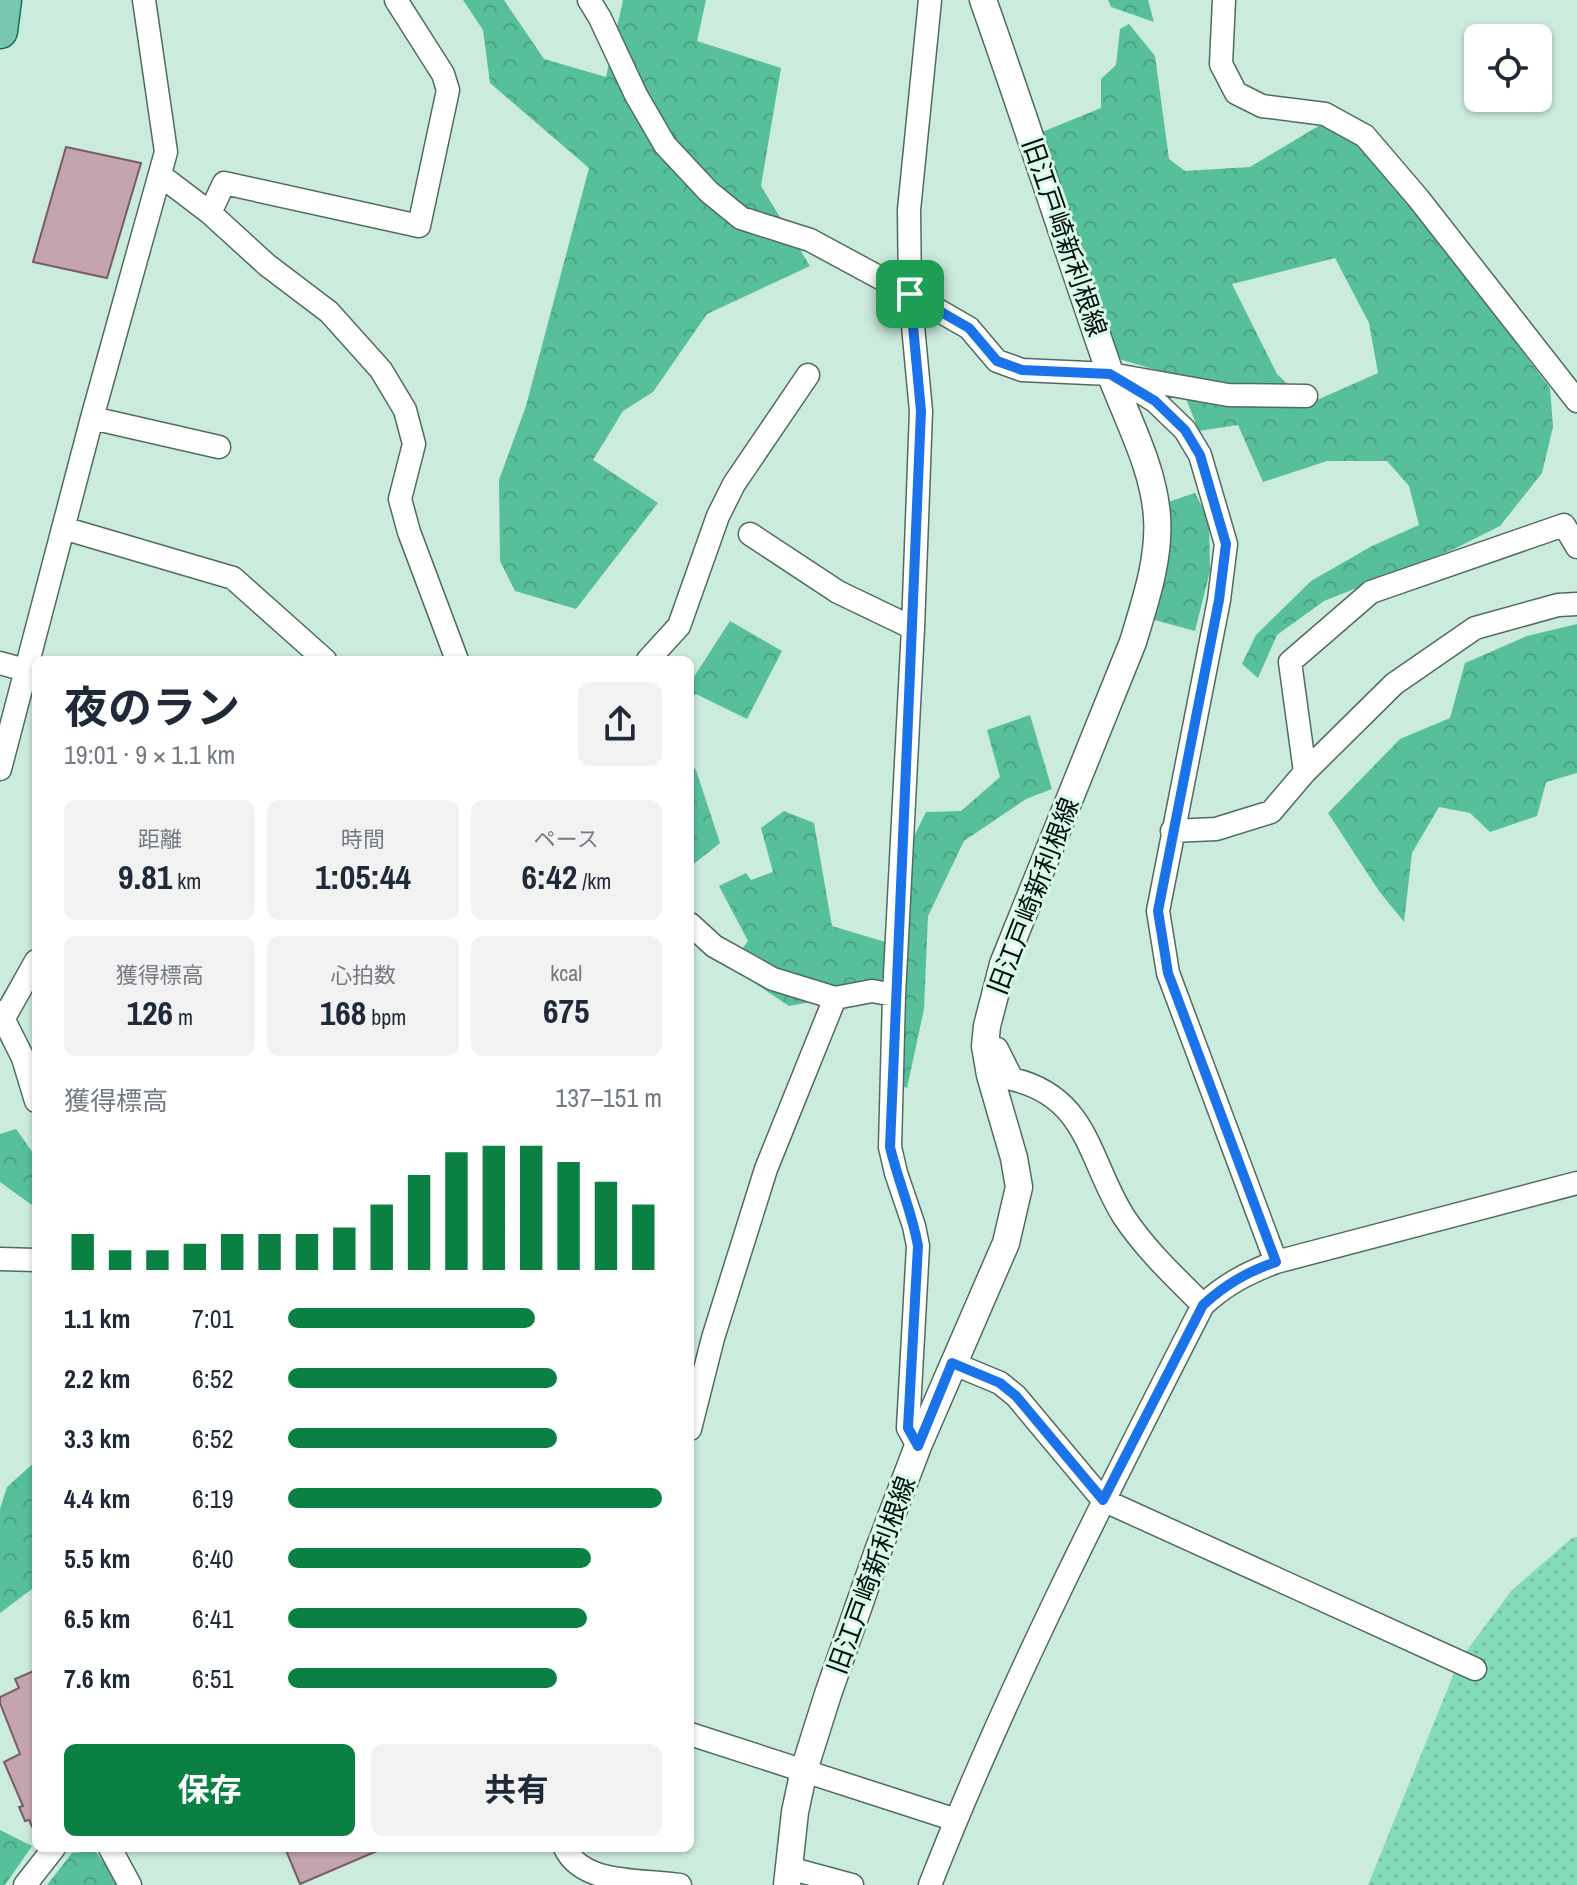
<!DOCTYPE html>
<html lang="ja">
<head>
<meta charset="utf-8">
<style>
	:root { --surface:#fff; --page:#f2f2f3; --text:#1f2937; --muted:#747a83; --accent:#0b8043 }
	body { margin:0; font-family:"Archivo Narrow","Noto Sans JP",sans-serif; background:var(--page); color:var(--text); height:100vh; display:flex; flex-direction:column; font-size:30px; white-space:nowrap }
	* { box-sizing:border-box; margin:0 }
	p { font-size:26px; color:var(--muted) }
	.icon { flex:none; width:44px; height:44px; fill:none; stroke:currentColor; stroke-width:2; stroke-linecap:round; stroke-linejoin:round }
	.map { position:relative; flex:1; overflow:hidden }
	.sheet { position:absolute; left:32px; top:656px; width:662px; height:1196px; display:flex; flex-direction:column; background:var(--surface); border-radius:12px; box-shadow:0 2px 6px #0004 }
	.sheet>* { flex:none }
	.fabs { position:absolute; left:1464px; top:24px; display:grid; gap:16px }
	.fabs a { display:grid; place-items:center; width:88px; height:88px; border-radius:12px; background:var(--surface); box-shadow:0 2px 6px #0004; font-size:40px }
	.pin { position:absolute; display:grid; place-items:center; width:68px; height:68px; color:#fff; margin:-34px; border-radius:16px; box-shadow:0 4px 12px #0006 }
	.round { display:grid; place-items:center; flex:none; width:84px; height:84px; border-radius:12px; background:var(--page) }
	.overview { display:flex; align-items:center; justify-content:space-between; height:136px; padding:0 32px }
	h1 { font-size:44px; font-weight:700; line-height:60px }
	.metrics { display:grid; grid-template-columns:repeat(3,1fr); gap:12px; height:136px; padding:8px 32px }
	.metrics div { display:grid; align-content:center; border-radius:12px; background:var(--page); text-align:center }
	.metrics b { font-size:34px; font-weight:700 }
	.metrics small { font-size:22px; font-weight:400 }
	.metrics p { font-size:22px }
	.chart { height:224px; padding:16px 32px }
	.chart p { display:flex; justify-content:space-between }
	.chart svg { width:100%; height:144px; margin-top:8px; stroke:var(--accent); stroke-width:6 }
	.button { display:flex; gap:16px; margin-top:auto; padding:16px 32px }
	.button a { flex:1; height:92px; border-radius:12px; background:var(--accent); color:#fff; font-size:32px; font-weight:700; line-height:92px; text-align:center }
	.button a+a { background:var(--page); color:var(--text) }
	ul { padding:0 32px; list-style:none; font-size:26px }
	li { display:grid; grid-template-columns:128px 96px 1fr; align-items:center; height:60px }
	li i { height:20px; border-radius:10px; background:var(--accent) }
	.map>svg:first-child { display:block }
	.forest { fill:url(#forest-crowns); fill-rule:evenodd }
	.park { fill:url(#park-dots) }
	.building { fill:#c4a5af; stroke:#795d66; stroke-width:2 }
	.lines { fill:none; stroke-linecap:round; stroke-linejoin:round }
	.minor-casing { stroke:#506c61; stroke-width:25 }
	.tertiary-casing { stroke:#506c61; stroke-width:29 }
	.primary-casing { stroke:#156e53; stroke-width:37 }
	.minor { stroke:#fff; stroke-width:22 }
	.tertiary { stroke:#fff; stroke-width:26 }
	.primary { stroke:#78c7b0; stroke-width:34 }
	.route-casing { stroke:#fff; stroke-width:16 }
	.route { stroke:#1a73e8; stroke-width:10 }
	.labels { text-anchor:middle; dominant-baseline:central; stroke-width:6; stroke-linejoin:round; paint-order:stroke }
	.street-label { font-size:26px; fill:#040e0a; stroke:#d8f8ea }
</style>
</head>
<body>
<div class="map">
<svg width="1577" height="1885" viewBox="0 0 1577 1885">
	<defs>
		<pattern id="forest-crowns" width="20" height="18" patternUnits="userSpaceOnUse" patternTransform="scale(2)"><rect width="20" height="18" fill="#57c09b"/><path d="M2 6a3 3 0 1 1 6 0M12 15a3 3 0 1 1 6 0" fill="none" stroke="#4aa484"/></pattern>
		<pattern id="park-dots" width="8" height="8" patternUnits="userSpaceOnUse" patternTransform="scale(2)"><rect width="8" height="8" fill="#83dbb9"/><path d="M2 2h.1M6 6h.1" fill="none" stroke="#70bb9e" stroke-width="1.8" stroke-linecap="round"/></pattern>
	</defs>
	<rect width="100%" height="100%" fill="#cbebdd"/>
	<path class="forest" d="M 463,0 L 504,0 L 544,59 L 606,77 L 623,0 L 706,0 L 697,41 L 781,68 L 761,186 L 810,266 L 707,314 L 653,392 L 623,411 L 593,460 L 658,503 L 576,609 L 515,591 L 500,561 L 499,480 L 526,406 L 589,168 L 490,83 L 483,30 Z
		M 1108,0 L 1148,0 L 1154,22 L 1111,7 Z
		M 1129,24 L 1155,56 L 1169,159 L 1185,171 L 1250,167 L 1322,124 L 1357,143 L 1409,201 L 1550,388 L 1553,427 L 1542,473 L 1500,526 L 1450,551 L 1324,601 L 1277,635 L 1258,678 L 1242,664 L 1256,635 L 1311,581 L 1372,546 L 1419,525 L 1409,486 L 1387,461 L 1327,461 L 1263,482 L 1238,425 L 1199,431 L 1177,376 L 1112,357 L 1042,132 L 1101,108 L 1101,79 L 1116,65 L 1120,29 ZM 1335,258 L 1369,323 L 1378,373 L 1308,404 L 1277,374 L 1232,284 Z
		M 1195,493 L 1209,520 L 1210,571 L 1195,631 L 1147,618 L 1165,503 Z
		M 730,621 L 782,651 L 747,719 L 696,694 L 690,698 L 690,683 Z
		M 1577,624 L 1577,773 L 1546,782 L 1537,816 L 1490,832 L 1470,813 L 1439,807 L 1412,853 L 1404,922 L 1379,891 L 1328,813 L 1400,739 L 1450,718 L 1465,663 L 1527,636 Z
		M 1030,715 L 1052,789 L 1026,799 L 964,841 L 928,916 L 924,1009 L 907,1088 L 885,1079 L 894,995 L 872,991 L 789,1006 L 690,940 L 690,929 L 734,960 L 748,941 L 719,886 L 746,873 L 751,880 L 773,872 L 761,828 L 784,811 L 814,823 L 832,926 L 892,944 L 899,867 L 926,812 L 961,811 L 1000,777 L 987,730 Z
		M 690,762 L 696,770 L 720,843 L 690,867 Z
		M 16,1129 L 36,1157 L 36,1208 L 0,1182 L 0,1134 Z
		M 36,1461 L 36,1586 L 0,1613 L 0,1509 L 7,1487 Z
		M 0,1830 L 32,1846 L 5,1885 L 0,1885 Z
		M 95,1851 L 110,1870 L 117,1885 L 47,1885 L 72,1853 Z"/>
	<path class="park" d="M 1577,1537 L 1577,1885 L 1368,1885 L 1459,1661 L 1511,1591 L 1572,1538 Z"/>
	<path class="building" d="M 66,147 L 141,163 L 107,278 L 33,262 Z
		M 36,1670 L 36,1835 L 29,1820 L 25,1821 L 19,1807 L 23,1806 L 4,1762 L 20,1754 L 0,1703 L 0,1697 L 19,1688 L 15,1679 Z
		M 285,1848 L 384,1848 L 300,1884 Z"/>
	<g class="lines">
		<defs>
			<path id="minor" d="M 589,0 L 600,18 L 636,95 L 665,145 L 709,192 L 741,218 L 810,240 L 910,294 L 969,328 L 997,361 L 1022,370 L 1110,374 L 1228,395 L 1306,396
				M 1224,0 L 1221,64 L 1236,93 L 1262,106 L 1325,114 L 1365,136 L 1418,198 L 1577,401
				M 160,175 L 210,213 L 267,265 L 329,312 L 381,370 L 405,410 L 414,444 L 400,499 L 409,532 L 457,660
				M 210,213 L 224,183 L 419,226 L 448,90 L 443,74 L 396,0
				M 1110,374 L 1155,401 L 1185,430 L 1200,455 L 1226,544 L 1219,600 L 1158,911 L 1168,973 L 1276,1262
				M 92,418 L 219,447
				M 63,528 L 233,578 L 325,660
				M 750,534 L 838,592 L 913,628
				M 648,660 L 679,626 L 718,516 L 734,484 L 808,375
				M 0,663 L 36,673
				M 0,769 L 92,418 L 166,152 L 144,0
				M 1305,772 L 1290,662 L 1371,592 L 1564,525 L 1577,547
				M 1172,831 L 1216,829 L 1271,812 L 1305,772 L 1394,684 L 1475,628 L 1558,605 L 1577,604
				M 690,924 L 714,946 L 773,979 L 835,998
				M 894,995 L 890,1147 L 896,1173 L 914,1226 L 918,1246 L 908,1428 L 918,1446
				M 0,1012 L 23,1058 L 36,1101
				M 4,1018 L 36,961
				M 985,1046 L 997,1049 L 1012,1079 C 1089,1097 1088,1160 1124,1217 C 1146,1250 1175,1277 1203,1305
				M 0,1259 L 36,1260
				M 952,1363 L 1000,1383 L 1016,1396 L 1103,1500 L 1475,1669
				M 690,1429 L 713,1338 L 766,1169 L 835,998 L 872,991 L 894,995 L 913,628 L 921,411 L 910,294 L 909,210 L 930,0
				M 690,1734 L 956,1820
				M 110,1848 L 130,1885
				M 565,1848 C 583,1885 638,1879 680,1885
				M 789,1868 L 852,1885
				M 25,1885 L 54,1848
				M 930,1885 C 1008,1686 1106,1495 1203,1305 C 1226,1284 1247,1273 1276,1262 L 1577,1183"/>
			<path id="tertiary" d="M 787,1885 L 795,1812 L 804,1770 L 828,1694 L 878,1551 L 918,1446 L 1006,1243 L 1019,1187 L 1014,1158 L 990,1075 L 985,1046 L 987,1026 L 1003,964 L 1133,642 C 1145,602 1160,559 1157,517 C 1154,468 1127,419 1110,373 C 1067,249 1027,124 983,0"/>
			<path id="primary" d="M 0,31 L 4,0"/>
		</defs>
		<use href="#minor" class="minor-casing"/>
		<use href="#tertiary" class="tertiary-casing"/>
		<use href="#primary" class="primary-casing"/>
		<use href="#minor" class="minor"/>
		<use href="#tertiary" class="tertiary"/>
		<use href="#primary" class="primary"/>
	</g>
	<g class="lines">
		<defs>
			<path id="route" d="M 910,294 L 969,328 L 997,361 L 1022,370 L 1110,374 L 1155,401 L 1185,430 L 1200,455 L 1226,544 L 1219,600 L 1158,911 L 1168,973 L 1276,1262 C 1247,1272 1226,1284 1203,1305 L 1103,1500 L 1016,1396 L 1000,1383 L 952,1363 L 918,1446 L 908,1428 L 918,1246 C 912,1212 898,1181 890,1147 L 921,411 Z"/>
		</defs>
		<use href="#route" class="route-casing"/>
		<use href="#route" class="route"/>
	</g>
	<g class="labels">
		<g class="street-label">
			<text transform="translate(1065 237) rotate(71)">旧江戸崎新利根線</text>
			<text transform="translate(1033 896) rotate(-69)">旧江戸崎新利根線</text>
			<text transform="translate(871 1575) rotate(-70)">旧江戸崎新利根線</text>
		</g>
	</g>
</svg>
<div class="fabs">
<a><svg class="icon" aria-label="locate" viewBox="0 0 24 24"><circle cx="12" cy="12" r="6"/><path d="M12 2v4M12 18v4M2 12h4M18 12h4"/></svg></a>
</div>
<div class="pin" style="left:910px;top:294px;background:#1e9e55"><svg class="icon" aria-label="arrive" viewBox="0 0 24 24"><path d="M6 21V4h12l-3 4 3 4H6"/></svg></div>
<section class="sheet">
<div class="overview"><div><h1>夜のラン</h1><p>19:01 · 9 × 1.1 km</p></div><a class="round"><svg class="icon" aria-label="share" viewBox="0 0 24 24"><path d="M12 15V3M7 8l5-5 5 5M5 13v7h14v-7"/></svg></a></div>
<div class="metrics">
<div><p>距離</p><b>9.81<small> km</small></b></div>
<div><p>時間</p><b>1:05:44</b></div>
<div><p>ペース</p><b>6:42<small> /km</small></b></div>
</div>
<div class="metrics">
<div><p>獲得標高</p><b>126<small> m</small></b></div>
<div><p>心拍数</p><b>168<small> bpm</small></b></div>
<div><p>kcal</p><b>675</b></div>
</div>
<div class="chart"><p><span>獲得標高</span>137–151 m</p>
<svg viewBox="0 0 160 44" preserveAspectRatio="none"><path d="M5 44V33M15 44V38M25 44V38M35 44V36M45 44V33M55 44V33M65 44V33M75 44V31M85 44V24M95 44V15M105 44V8M115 44V6M125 44V6M135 44V11M145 44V17M155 44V24"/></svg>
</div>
<ul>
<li><b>1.1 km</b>7:01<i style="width:66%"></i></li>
<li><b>2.2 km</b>6:52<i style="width:72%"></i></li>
<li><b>3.3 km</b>6:52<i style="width:72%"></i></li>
<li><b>4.4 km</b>6:19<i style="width:100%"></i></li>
<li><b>5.5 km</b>6:40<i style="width:81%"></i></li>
<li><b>6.5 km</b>6:41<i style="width:80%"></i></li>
<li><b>7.6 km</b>6:51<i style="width:72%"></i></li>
</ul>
<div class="button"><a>保存</a><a>共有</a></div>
</section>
</div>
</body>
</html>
